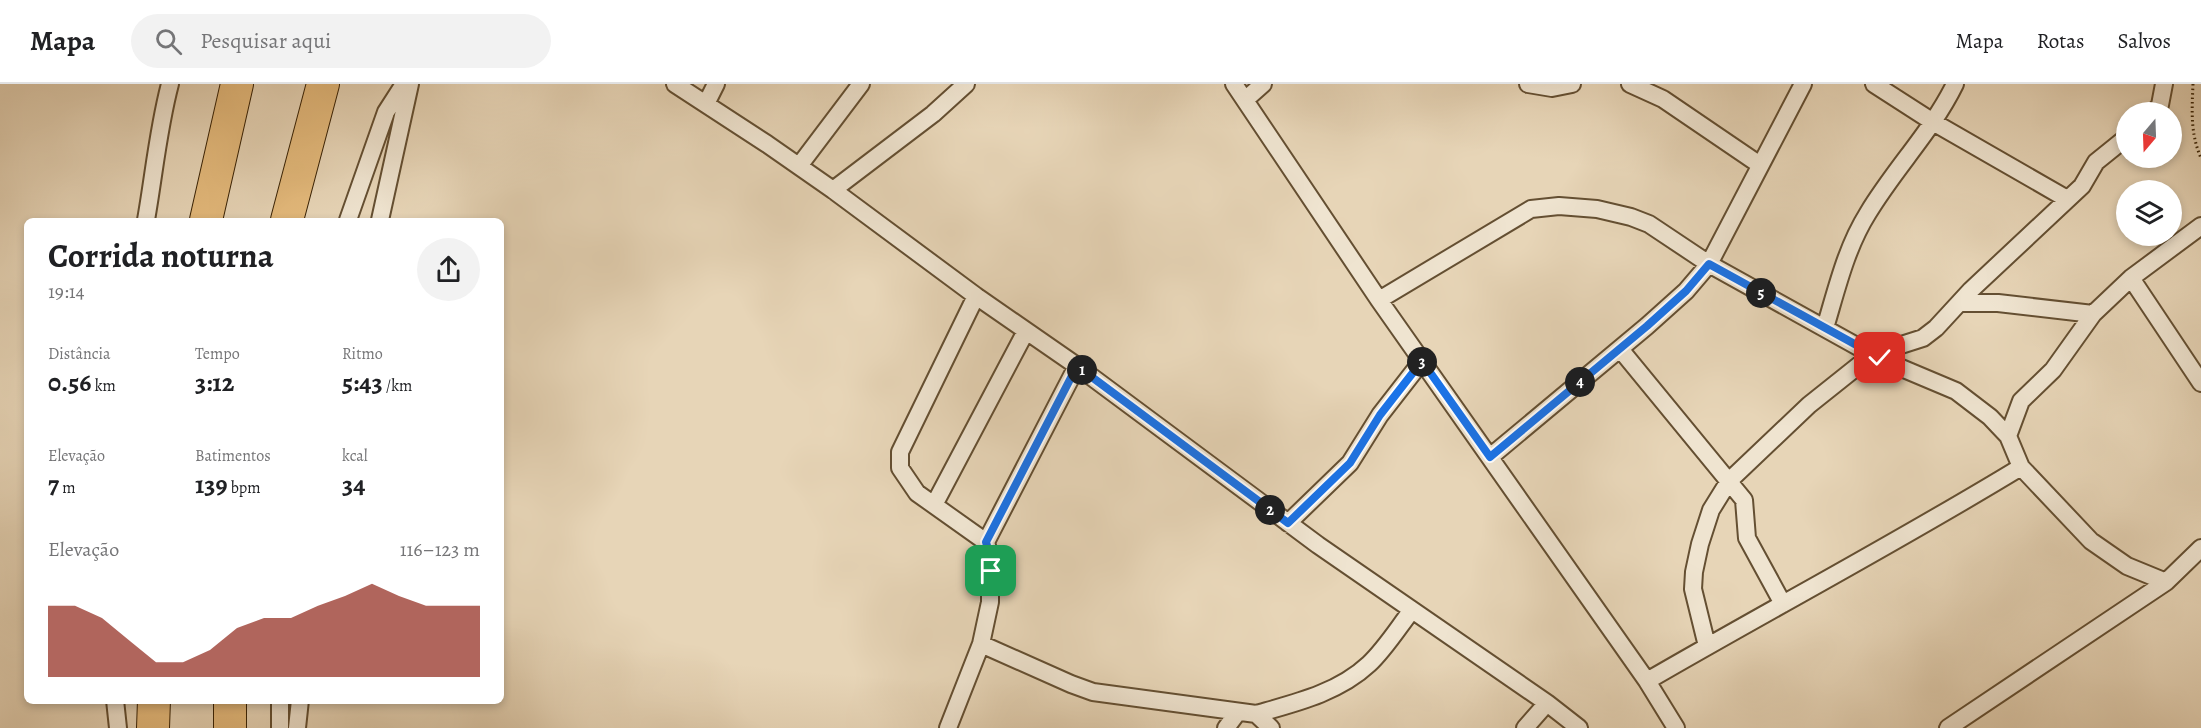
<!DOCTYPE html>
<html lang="pt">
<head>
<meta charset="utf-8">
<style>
	:root { --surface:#fff; --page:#f2f2f2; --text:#202124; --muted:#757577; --line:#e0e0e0; --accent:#8f2418 }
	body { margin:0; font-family:Alegreya,serif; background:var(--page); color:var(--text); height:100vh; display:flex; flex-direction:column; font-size:22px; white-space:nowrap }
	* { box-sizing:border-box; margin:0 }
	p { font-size:20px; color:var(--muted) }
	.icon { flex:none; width:33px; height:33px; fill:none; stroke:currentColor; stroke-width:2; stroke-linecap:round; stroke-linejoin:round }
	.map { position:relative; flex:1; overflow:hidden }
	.side { position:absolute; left:24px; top:134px; width:480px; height:486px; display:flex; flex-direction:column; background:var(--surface); border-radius:9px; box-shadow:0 3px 9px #0003 }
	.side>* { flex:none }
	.needle { width:39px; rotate:199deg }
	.tools { position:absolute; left:2116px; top:18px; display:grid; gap:12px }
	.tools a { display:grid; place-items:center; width:66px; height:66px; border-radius:50%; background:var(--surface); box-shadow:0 3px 9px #0003; font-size:30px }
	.pin { position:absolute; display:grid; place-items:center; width:51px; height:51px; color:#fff; margin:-26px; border-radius:12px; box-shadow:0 3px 9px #0006 }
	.km { position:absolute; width:30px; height:30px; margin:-15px; border-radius:50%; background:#222; color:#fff; font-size:16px; line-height:30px; text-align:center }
	.round { display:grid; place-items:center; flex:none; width:63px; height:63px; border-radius:32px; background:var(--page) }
	.overview { display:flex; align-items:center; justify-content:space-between; height:102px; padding:0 24px }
	h1 { font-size:33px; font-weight:700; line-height:45px }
	.figures { display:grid; grid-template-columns:repeat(3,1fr); gap:9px; height:102px; padding:6px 24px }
	.figures div { display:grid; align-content:center }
	.figures b { font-size:26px; font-weight:700 }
	.figures small { font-size:16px; font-weight:400 }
	.figures p { font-size:16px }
	.chart { height:168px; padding:12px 24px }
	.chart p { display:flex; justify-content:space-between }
	.chart svg { width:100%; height:108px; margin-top:6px; fill:var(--accent); opacity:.7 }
	header { display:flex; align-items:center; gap:36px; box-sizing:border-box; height:84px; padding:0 30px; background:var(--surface); border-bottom:2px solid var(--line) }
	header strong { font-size:28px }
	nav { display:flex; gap:33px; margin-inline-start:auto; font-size:21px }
	.search { width:420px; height:54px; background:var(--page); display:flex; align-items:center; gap:15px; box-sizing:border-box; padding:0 21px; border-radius:33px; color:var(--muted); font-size:22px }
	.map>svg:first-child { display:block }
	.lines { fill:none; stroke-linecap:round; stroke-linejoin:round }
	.street-casing { stroke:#644f32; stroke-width:20 }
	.highway-casing { stroke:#382205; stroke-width:34 }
	.path { stroke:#382205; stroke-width:3; stroke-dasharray:1.5 3; stroke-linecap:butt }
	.street { stroke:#efe4d0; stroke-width:16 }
	.highway { stroke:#e4ba7c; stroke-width:32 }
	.route-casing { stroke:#fff; stroke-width:12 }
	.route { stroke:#1a73e8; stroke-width:8 }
</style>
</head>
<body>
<header>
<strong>Mapa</strong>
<div class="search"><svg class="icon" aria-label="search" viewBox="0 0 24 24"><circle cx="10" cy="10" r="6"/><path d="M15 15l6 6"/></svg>Pesquisar aqui</div>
<nav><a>Mapa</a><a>Rotas</a><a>Salvos</a></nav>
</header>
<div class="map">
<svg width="2201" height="644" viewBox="0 0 2201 644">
	<rect width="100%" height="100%" fill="#e7d5b7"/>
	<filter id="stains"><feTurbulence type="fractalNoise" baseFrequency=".00333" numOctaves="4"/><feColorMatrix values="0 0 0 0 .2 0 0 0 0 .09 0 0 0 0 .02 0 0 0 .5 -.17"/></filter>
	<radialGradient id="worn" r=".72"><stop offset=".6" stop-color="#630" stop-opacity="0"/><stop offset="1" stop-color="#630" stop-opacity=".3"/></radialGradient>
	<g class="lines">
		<defs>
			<path id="street" d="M 675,0 L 767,60 L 833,106 L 976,212 L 1077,282 L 1318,461 L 1547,619 L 1579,644
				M 1234,0 L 1379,216 L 1647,597 L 1676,644
				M 1528,0 L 1552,4 L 1572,0
				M 1630,0 L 1663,15 L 1760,81
				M 1874,0 L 1933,38 L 2067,115
				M 1245,16 L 1263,0
				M 706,20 L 716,0
				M 2154,28 L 2160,21 L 2164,0
				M 799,82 L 861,0
				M 833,106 L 933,30 L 966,0
				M 146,136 C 154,91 158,45 170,0
				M 348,136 L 386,28 L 404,0
				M 380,136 L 410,0
				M 2131,194 L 2201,299
				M 1379,216 L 1531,125 L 1559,122 L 1597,125 L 1631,133 L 1649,140 L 1709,180 L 1880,275 L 1956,307 L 1990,333 L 2008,352 L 2021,383 L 2091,457 L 2127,482 L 2166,498
				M 1959,219 L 1998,219 L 2093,230
				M 1825,244 C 1837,204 1846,164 1868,129 C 1895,84 1932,47 1955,0
				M 1620,265 L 1744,416 L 1747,454 L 1783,520
				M 2008,352 L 2021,317 L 2053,286 L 2093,230 L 2131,194 L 2201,142
				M 1490,373 L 1647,242 L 1686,207 L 1709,180 L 1803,0
				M 934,421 L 1026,247
				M 1288,439 L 1350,379 L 1380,331 L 1422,277
				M 986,458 L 1077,282
				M 981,560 L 1071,600 L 1093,608 L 1256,630 L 1271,644
				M 1707,562 L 1693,505 L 1694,488 L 1700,460 L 1711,426 L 1729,397 L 1809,321 L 1873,270 L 1923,254 L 1936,244 L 1971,206 L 2082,102 L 2096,78 L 2127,53
				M 1647,597 C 1771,525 1898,458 2021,383
				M 115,616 L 118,644
				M 280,616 L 280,644
				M 1256,630 C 1295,619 1338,609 1369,580 C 1385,565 1398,544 1412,526
				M 297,644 L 300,616
				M 948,644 L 981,560 L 990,518 L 990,473 L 986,458 L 917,409 L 900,384 L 900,368 L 976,212
				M 1226,644 L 1238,628
				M 1525,644 L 1547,619
				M 1948,644 L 2166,498 L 2201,464"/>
			<path id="highway" d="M 206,136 L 237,0
				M 287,136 L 323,0
				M 153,644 L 154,616
				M 230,644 L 230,616"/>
		</defs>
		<use href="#street" class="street-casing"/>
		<use href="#highway" class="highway-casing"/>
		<path class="path" d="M 2193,0 C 2192,26 2190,49 2201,74"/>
		<use href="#street" class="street"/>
		<use href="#highway" class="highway"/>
	</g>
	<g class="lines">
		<defs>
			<path id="route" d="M 991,487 L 990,473 L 986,458 L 1077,282 L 1288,439 L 1350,379 L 1380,331 L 1422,277 L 1490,373 L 1647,242 L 1686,207 L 1709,180 L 1880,274"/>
		</defs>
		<use href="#route" class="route-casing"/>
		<use href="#route" class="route"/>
	</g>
	<rect width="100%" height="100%" filter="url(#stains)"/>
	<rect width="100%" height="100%" fill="url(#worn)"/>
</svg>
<div class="tools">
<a><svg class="needle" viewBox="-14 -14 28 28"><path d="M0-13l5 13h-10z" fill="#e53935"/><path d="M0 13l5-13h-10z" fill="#757577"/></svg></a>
<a><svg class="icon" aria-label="layers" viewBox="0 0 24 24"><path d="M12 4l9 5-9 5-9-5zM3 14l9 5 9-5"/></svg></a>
</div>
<div class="pin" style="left:991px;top:487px;background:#1e9e55"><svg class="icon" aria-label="arrive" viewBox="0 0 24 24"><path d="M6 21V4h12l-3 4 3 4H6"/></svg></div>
<div class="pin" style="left:1880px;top:274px;background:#d93025"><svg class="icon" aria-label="check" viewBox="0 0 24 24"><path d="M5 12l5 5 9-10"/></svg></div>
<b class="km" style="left:1082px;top:286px">1</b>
<b class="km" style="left:1270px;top:426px">2</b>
<b class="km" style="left:1422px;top:278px">3</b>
<b class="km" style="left:1580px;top:298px">4</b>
<b class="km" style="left:1761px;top:209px">5</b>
<section class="side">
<div class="overview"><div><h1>Corrida noturna</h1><p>19:14</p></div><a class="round"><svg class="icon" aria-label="share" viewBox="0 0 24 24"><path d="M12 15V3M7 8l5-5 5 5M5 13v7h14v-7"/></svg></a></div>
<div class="figures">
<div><p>Distância</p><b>0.56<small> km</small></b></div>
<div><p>Tempo</p><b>3:12</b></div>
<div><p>Ritmo</p><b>5:43<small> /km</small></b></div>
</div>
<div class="figures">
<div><p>Elevação</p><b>7<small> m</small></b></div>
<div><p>Batimentos</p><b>139<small> bpm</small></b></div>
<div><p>kcal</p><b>34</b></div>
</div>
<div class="chart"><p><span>Elevação</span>116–123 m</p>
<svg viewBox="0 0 160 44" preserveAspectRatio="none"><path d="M0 44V15L10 15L20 20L30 29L40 38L50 38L60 33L70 24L80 20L90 20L100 15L110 11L120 6L130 11L140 15L150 15L160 15V44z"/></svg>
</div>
</section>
</div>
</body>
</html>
